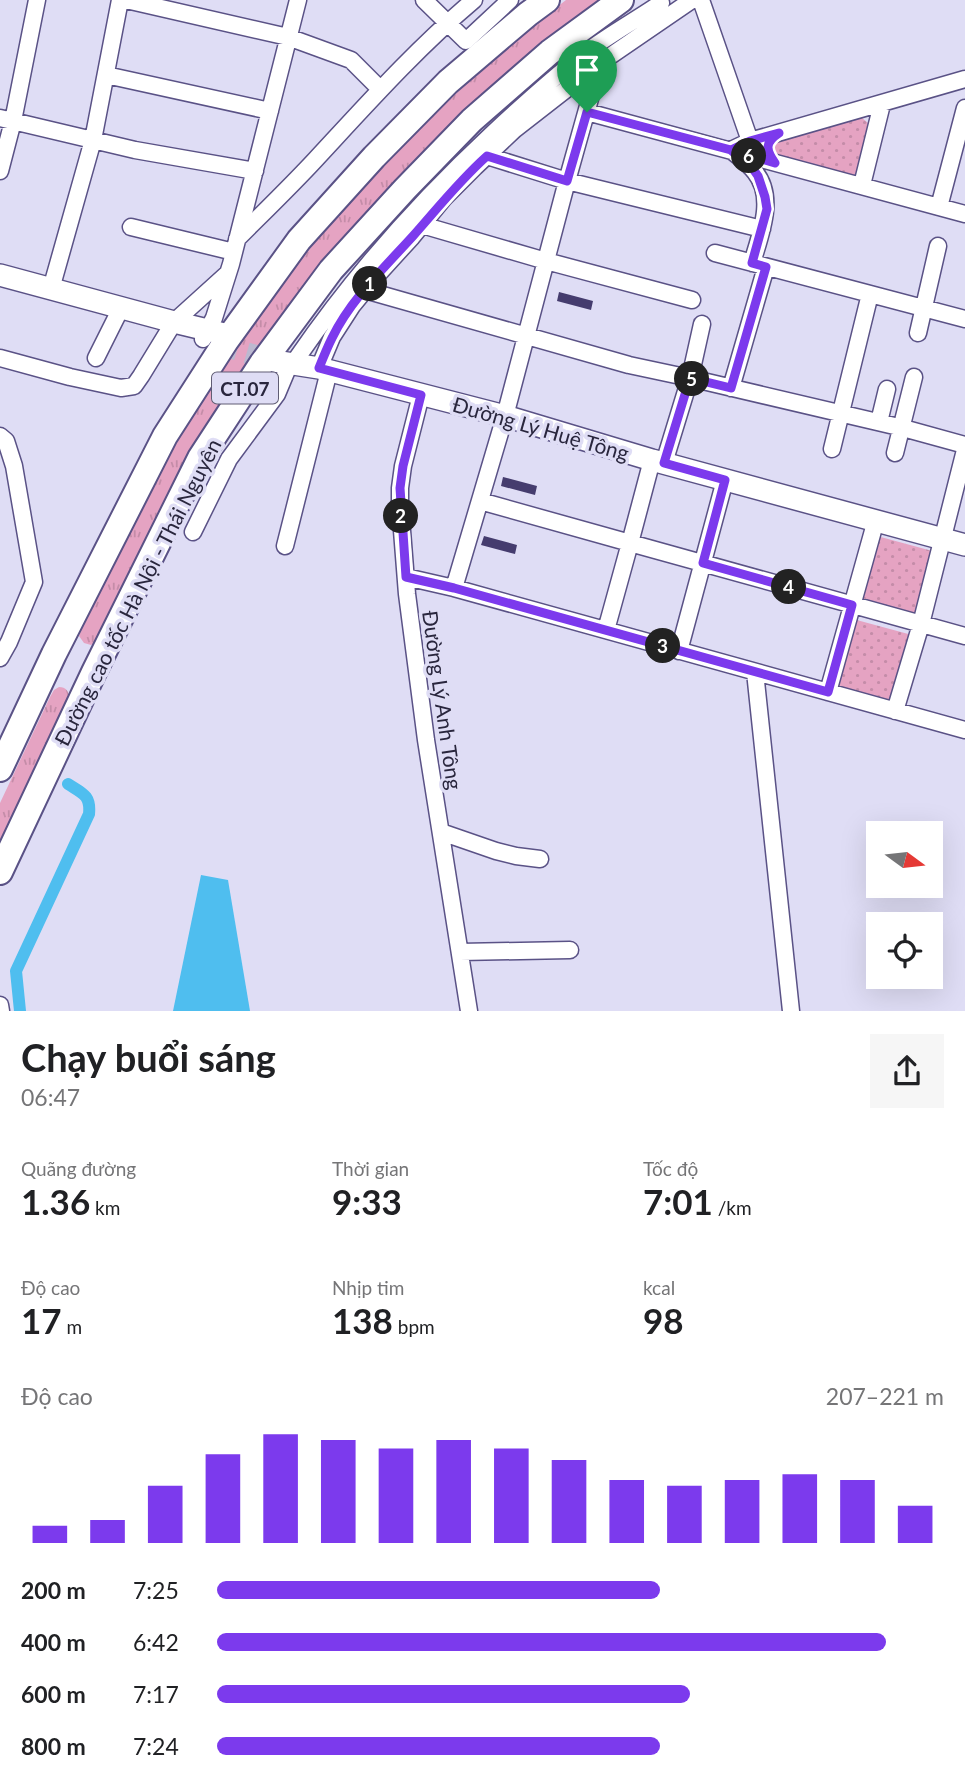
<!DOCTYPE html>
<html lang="vi">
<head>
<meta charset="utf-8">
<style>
	:root { --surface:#fff; --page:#f6f6f6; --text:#202124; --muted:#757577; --accent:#7c3aed }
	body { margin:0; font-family:Lato,sans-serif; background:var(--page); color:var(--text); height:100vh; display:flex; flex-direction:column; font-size:26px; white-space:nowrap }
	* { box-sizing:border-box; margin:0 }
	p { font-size:23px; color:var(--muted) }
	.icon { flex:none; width:38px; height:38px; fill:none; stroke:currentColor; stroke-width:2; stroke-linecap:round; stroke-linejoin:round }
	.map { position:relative; height:1011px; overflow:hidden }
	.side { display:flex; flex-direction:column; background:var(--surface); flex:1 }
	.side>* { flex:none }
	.needle { width:46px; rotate:105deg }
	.controls { position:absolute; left:866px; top:821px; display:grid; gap:14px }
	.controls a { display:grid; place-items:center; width:77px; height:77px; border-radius:0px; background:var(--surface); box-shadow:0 7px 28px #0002; font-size:35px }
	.pin { position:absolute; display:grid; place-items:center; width:60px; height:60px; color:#fff; margin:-72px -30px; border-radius:50% 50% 50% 0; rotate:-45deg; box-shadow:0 0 7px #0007 }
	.pin .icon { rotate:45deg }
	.km { position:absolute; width:35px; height:35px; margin:-18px; border-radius:50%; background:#222; color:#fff; font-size:19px; line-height:35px; text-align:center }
	.round { display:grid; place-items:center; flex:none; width:74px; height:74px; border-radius:0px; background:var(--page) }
	.overview { display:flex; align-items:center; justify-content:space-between; height:119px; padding:0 21px }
	h1 { font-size:38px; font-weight:700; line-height:52px }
	.metrics { display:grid; grid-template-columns:repeat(3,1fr); gap:10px; height:119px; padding:7px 21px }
	.metrics div { display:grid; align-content:center }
	.metrics b { font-size:35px; font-weight:700 }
	.metrics small { font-size:19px; font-weight:400 }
	.metrics p { font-size:19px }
	.chart { height:196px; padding:14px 21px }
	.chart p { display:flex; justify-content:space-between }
	.chart svg { width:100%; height:126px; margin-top:7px; stroke:var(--accent); stroke-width:6 }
	ul { padding:0 21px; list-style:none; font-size:23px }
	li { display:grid; grid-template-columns:112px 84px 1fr; align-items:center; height:52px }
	li i { height:18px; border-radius:9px; background:var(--accent) }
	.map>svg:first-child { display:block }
	.grass { fill:url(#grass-tufts) }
	.park { fill:url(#park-dots) }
	.water { fill:#4fbeef }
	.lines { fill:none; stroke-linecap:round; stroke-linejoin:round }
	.canal { stroke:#4fbeef; stroke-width:12 }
	.building { fill:#453c6e }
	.major-tunnel { stroke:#bbb8d0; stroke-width:21; stroke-dasharray:21 10; stroke-linecap:butt }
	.minor-casing { stroke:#5a5286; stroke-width:19 }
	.major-casing { stroke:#5a5286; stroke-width:24 }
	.highway-casing { stroke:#5a5286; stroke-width:28 }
	.minor { stroke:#fff; stroke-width:16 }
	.major { stroke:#fff; stroke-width:21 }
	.highway { stroke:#fff; stroke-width:24 }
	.route-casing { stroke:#fff; stroke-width:14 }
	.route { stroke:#7c3aed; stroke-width:9 }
	.labels { text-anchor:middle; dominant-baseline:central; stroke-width:7; stroke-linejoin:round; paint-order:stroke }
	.shield { fill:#dfddf5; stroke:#605d74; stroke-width:2 }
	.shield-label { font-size:19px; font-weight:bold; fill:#29263d }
	.street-label { font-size:21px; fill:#29263d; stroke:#dfddf5 }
</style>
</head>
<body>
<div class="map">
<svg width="965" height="1011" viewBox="0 0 965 1011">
	<defs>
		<pattern id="grass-tufts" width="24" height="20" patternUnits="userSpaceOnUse" patternTransform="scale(1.75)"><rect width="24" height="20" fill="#e5a3c2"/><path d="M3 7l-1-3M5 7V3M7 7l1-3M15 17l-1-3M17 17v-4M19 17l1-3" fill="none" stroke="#c48ca8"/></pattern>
		<pattern id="park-dots" width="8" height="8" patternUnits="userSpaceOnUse" patternTransform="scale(1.75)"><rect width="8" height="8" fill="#e5a3c2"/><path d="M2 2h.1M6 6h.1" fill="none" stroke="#c48ca8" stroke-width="1.8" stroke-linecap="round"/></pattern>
	</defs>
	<rect width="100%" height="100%" fill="#dfddf5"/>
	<path class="grass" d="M 566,0 L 599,0 L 559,30 L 479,98 L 412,162 L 325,260 L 95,643 L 91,645 L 84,643 L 79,636 L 81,630 C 112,567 141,503 176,442 C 275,270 410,121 566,0 Z
		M 59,687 C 66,687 69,691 69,698 L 0,847 L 0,803 L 50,697 L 54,690 Z"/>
	<path class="park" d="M 861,117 L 868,123 C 870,137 863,170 852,177 L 772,155 L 772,143 L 777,141 Z
		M 877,536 L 936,552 L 918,619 L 859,603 Z
		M 853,619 L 912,635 L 893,702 L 834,686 Z"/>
	<path class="water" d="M 201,875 L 228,880 L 250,1011 L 173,1011 Z"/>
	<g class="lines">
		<path class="canal" d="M 20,1011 L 16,971 L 89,814 C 91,795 82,793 68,784"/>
	</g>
	<path class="building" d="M 559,292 L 593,301 L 591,310 L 557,301 Z
		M 503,477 L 537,486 L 535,495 L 501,486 Z
		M 484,536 L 517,545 L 515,554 L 481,545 Z"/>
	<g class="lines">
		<path class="major-tunnel" d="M 217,344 L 274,361"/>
		<defs>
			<path id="minor" d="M 126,0 L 288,37 L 351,60 L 380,89
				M 424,0 L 466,41 L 510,0
				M 701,0 L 750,141 L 731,150 C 739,157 749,164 755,172 C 776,198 760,235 752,263
				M 106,75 L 270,111
				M 587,112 L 965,214
				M 0,118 L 135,150 L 255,171
				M 750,141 L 965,79
				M 487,156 L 567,181 L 762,229
				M 0,171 L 13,121 L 37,0
				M 862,185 L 882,104
				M 939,207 L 965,108
				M 422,225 L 546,261 L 692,300
				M 131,227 L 234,252
				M 237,239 C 264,212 291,186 316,159 C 367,104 417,48 474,0
				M 715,253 L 965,319
				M 51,289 L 93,140 L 120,0
				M 365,290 L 629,365 L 690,378 L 702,324
				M 918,333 L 938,246
				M 203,339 L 214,318 L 231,264 L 298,0
				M 0,358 L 70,377 L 121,388 L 134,386 L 141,376 L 174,322 L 227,274
				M 96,358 L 121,308
				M 297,358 C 354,275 419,202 493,133 C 522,106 553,78 585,53 C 609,35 636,20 661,3
				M 319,368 L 332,337 L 352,306 L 380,272 L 412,237 L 444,198 L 475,167 L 514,130 L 600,63 L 692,0
				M 731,388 L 766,267
				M 421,395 L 403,466 L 400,488 L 400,505 L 407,594 L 426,740 L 469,1011
				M 879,422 L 887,389
				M 0,436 L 6,441 L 14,466 L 34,582 L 9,642 L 0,658
				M 832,449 L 870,294
				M 895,453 L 914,377
				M 664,463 L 690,378 L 903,428 L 965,445
				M 480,501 L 630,543 L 652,460
				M 193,532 L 229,459 L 277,394 L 290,363
				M 285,546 L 329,371
				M 406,577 L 454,588 L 965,730
				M 454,588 L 505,416 L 567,181 L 600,63
				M 606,630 L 630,543 L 965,636
				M 679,651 L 725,480
				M 755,672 L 791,1011
				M 828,692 L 876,520
				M 895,711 L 921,624 L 965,450
				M 441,832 L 496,851 L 516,856 L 540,859
				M 460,952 L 570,950
				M 0,1005 L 1,1011"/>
			<path id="major" d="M 0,275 L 174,322 L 224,334
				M 274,361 L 319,368 L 505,416 L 652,460 L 965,545"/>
			<path id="highway" d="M 0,769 L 54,654 L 165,436 L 226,341 L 299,240 L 374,157 L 448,82 L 528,14 L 547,0
				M 0,872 L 94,672 L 200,458 L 262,363 L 331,270 L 405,189 L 472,120 L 550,52 L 621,0"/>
		</defs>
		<use href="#minor" class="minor-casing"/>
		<use href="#major" class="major-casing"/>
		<use href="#highway" class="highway-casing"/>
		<use href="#minor" class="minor"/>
		<use href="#major" class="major"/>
		<use href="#highway" class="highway"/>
	</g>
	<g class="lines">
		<defs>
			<path id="route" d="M 587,112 L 567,181 L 487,156 C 459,181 437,209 413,236 C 384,268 351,299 332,338 C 327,348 323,358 319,368 L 421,395 L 403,466 L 400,488 L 406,577 L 454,588 L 828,692 L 852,605 L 703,563 L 725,480 L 664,463 L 690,378 L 731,388 L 766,267 L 752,263 L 767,209 L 765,197 L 758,176 L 753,169 L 731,150 L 775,163 C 766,150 764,143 779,133 L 750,141 L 731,150 L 587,112"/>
		</defs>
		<use href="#route" class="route-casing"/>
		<use href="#route" class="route"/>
	</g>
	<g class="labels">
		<rect class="shield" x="212" y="372.5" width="66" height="31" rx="5"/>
		<g class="shield-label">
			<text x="245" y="388">CT.07</text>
		</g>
		<g class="street-label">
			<text transform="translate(541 428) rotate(16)">Đường Lý Huệ Tông</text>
			<text transform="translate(137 592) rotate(-63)">Đường cao tốc Hà Nội - Thái Nguyên</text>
			<text transform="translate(443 700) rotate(82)">Đường Lý Anh Tông</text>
		</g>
	</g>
</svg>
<div class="controls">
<a><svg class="needle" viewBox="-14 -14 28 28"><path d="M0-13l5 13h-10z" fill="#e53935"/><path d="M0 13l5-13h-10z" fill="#757577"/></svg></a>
<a><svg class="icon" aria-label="locate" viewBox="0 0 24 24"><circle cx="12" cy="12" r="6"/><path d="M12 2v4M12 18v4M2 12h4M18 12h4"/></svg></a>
</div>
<div class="pin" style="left:587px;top:112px;background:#1e9e55"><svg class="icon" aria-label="arrive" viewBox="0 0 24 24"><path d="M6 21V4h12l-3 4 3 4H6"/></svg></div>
<b class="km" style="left:370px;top:284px">1</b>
<b class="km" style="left:401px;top:516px">2</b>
<b class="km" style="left:663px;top:646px">3</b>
<b class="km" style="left:789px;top:587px">4</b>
<b class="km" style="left:692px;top:379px">5</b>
<b class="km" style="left:749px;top:156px">6</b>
</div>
<section class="side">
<div class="overview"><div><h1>Chạy buổi sáng</h1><p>06:47</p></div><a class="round"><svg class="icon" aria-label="share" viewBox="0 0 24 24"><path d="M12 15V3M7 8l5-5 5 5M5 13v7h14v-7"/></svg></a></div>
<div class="metrics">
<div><p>Quãng đường</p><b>1.36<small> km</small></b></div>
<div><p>Thời gian</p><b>9:33</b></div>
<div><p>Tốc độ</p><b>7:01<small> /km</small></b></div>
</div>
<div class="metrics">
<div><p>Độ cao</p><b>17<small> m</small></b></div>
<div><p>Nhịp tim</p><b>138<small> bpm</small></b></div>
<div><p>kcal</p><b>98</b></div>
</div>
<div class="chart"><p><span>Độ cao</span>207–221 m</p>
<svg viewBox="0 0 160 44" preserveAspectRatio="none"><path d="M5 44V38M15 44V36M25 44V24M35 44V13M45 44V6M55 44V8M65 44V11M75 44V8M85 44V11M95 44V15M105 44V22M115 44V24M125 44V22M135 44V20M145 44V22M155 44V31"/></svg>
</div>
<ul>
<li><b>200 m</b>7:25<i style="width:61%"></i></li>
<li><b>400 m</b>6:42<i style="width:92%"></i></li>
<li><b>600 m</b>7:17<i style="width:65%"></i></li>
<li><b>800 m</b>7:24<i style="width:61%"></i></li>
</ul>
</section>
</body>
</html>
